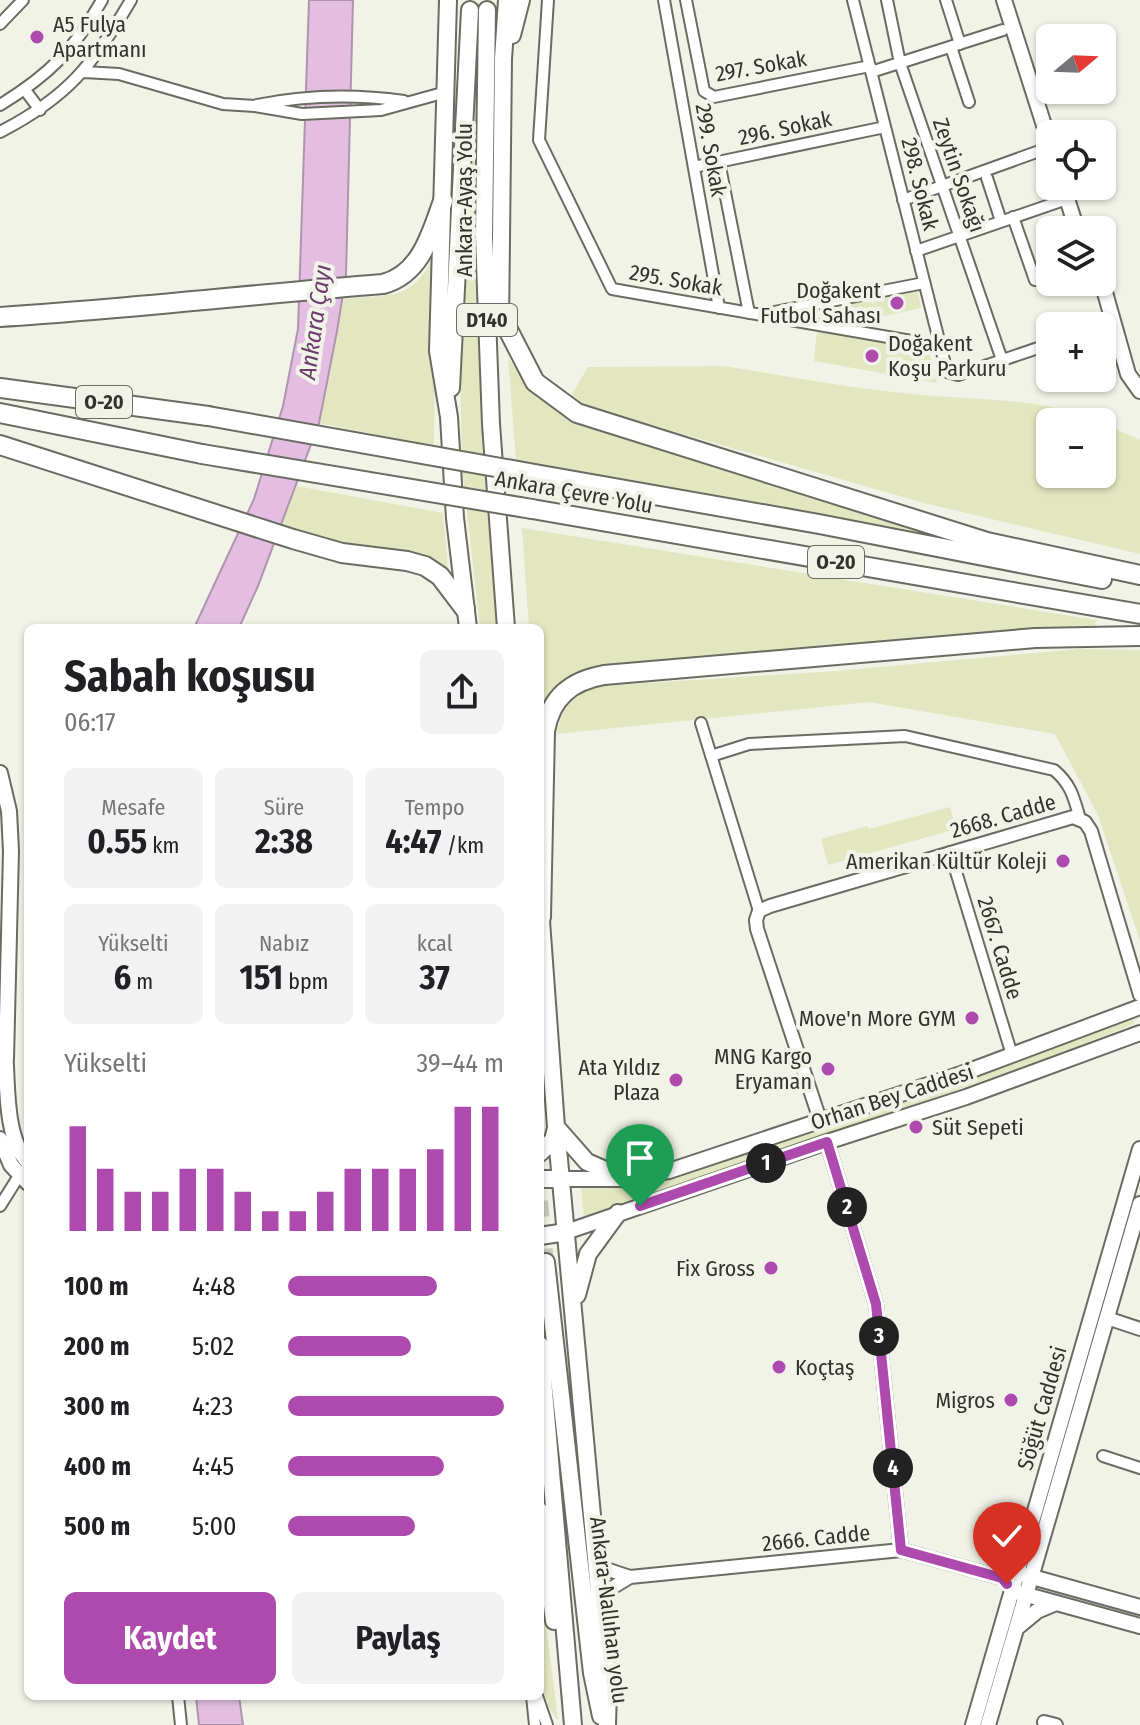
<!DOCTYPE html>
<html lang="tr">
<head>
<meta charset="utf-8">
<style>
	:root { --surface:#fff; --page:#f2f2f2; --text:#202124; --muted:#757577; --accent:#ae49ae }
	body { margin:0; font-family:"Fira Sans Condensed",sans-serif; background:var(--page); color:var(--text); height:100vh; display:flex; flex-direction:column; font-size:30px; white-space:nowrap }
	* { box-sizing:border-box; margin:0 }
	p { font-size:26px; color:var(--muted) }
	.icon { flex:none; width:44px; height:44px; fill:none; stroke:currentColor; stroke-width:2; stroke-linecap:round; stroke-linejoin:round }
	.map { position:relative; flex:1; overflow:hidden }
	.panel { position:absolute; left:24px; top:624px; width:520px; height:1076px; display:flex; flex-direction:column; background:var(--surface); border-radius:12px; box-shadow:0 2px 6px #0004 }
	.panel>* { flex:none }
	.needle { width:52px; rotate:71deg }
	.tools { position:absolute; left:1036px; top:24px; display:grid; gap:16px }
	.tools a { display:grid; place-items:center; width:80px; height:80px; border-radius:12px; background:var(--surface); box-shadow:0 2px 6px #0004; font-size:40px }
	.pin { position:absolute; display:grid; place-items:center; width:68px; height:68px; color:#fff; margin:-82px -34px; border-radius:50% 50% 50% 0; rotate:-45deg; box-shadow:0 0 8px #0007 }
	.pin .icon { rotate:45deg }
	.km { position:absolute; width:40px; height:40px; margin:-20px; border-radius:50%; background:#222; color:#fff; font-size:22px; line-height:40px; text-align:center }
	.round { display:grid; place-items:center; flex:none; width:84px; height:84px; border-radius:12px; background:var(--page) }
	.summary { display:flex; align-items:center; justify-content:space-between; height:136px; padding:0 40px }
	h1 { font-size:44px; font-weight:700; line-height:60px }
	.figures { display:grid; grid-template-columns:repeat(3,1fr); gap:12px; height:136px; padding:8px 40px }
	.figures div { display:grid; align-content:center; border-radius:12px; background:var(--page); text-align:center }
	.figures b { font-size:34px; font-weight:700 }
	.figures small { font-size:22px; font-weight:400 }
	.figures p { font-size:22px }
	.chart { height:224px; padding:16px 40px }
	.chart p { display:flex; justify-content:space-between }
	.chart svg { width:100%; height:144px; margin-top:8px; stroke:var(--accent); stroke-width:6 }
	.cta { display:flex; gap:16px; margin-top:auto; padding:16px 40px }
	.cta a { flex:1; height:92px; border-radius:12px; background:var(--accent); color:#fff; font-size:32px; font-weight:700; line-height:92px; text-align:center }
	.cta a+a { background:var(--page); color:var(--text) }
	ul { padding:0 40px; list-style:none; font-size:26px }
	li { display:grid; grid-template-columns:128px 96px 1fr; align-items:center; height:60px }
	li i { height:20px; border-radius:10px; background:var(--accent) }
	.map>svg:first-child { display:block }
	.green { fill:#e2e6c1 }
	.water { fill:#e3bee2; stroke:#ae94ac; stroke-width:2 }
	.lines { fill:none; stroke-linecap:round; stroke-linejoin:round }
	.trunk-tunnel { stroke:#ccccc3; stroke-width:16; stroke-dasharray:16 8; stroke-linecap:butt }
	.minor-casing { stroke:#6a6b61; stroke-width:14 }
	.tertiary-casing { stroke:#6a6b61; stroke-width:16 }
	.secondary-casing { stroke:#6a6b61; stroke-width:18 }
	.trunk-casing { stroke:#6a6b61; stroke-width:20 }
	.motorway-casing { stroke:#6a6b61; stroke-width:22 }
	.minor { stroke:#fff; stroke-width:10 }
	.tertiary { stroke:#fff; stroke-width:12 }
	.secondary { stroke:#fff; stroke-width:14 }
	.trunk { stroke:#fff; stroke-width:16 }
	.motorway { stroke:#fff; stroke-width:18 }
	.motorway-bridge-casing { stroke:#6a6b61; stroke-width:22; stroke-linecap:butt }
	.motorway-bridge { stroke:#fff; stroke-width:18 }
	.route-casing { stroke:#fff; stroke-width:16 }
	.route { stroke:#ae49ae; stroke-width:10 }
	.poi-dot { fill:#ae49ae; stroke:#f2f3e8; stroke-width:3 }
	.labels { text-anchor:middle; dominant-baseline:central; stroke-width:8; stroke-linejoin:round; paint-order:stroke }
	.shield { fill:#f2f3e8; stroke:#6c6c66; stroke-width:2 }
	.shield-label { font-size:20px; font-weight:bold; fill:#32322e }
	.poi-label { font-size:22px; fill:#32322e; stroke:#f2f3e8; text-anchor:end }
	.street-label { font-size:22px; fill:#32322e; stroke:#f2f3e8 }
	.water-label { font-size:24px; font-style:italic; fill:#6d3d6c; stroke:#f2f3e8 }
</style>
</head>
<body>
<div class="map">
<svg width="1140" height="1725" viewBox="0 0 1140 1725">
	<rect width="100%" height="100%" fill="#f2f3e8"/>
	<path class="green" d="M 477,8 L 482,9 L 476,135 L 475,279 L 497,628 L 480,628 L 462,468 L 460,363 Z
		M 436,253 L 434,446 L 319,423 L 342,299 C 393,294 410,303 436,253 Z
		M 917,287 L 921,308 L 842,325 L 837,307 L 871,299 L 874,310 L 872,297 Z
		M 817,331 L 929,351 L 937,383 L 814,361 Z
		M 508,358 L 534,393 L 551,404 L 928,526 L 926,535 L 756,502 L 516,460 Z
		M 724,366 C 787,376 849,388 912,394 C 976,401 1039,396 1099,422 L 1050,422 L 1050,474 L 1102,474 L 1102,423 L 1140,440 L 1140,554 L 924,503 L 568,401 L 588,367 Z
		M 296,486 L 443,513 L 448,569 L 425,558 L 353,548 L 280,530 Z
		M 522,528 L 1096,620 L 1095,630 L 815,651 L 581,672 L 566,684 L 540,729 L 540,628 L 529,628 Z
		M 1079,649 L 1140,650 L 1140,941 L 1098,815 L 1055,734 L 869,702 L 556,734 C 565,704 572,694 602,686 L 836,671 Z
		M 950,807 L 956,829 L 828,865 L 821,839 L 867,826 L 869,829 Z
		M 1131,1018 L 1134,1020 L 1134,1024 C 953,1095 768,1154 584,1218 L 581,1188 L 628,1188 L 675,1179 L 977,1077 Z
		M 540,1577 L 558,1720 C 530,1690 540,1617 540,1577 Z"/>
	<path class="water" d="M 309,0 L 353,0 L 346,275 L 337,331 L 319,423 L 258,586 L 239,628 L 194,628 L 254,499 L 283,406 L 298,329 Z
		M 196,1696 L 239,1696 L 243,1725 L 199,1725 Z"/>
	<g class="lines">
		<path class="trunk-tunnel" d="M 540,1201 L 546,1262"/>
		<defs>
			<path id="minor" d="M 548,0 L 539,140 L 612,289 L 940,346
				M 664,0 L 719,308
				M 686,0 L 704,91 L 714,97 L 870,66
				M 853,0 L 947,372 L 958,375 L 1050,344
				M 887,0 L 900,63 L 1002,360
				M 946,0 L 960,44
				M 0,24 L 23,0
				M 951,47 L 969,102
				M 84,72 L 119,74 L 223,104 L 255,106 L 302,114 L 381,110 L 446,92
				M 871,72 L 1003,30
				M 25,90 L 40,110
				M 0,105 C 49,75 74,50 102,0
				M 257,105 C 306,95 355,94 404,101
				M 0,132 C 68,97 93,65 131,0
				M 719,162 L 749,313
				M 694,167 L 885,127
				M 987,178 L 1001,221
				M 903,200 L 1045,149
				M 1013,217 L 1035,280
				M 916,251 L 1064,200
				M 769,313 L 924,283
				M 701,723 L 759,911
				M 711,756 L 749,744 L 905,736 L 1054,770 C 1071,784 1074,798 1080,819
				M 950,852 L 1012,1055
				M 0,1206 L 22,1171
				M 1103,1456 L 1140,1468
				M 178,1696 L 181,1725
				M 532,1696 L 535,1725
				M 537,1696 L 547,1725"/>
			<path id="tertiary" d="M 820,1120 L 757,929 L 756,920 L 759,911 L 770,906 L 1073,817 L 1085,822 L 1091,831 L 1140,995
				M 827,1142 L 876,1304 L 901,1550
				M 1107,1318 L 1140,1329
				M 597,1566 L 630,1577 L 600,1595
				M 630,1577 L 901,1550 L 1002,1578
				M 1044,1722 L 1056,1725"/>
			<path id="secondary" d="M 1004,0 L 1050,144
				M 1063,186 L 1077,230
				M 1102,282 L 1128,374 L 1140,391
				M 0,773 L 9,811 L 11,851 L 6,1059
				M 5,1050 C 8,1082 4,1138 28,1162
				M 0,1139 L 11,1165 L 28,1183
				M 561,1179 L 620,1179 L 669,1171 L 961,1074 L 1140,1007
				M 566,1232 L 827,1142 L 966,1097 L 1140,1033
				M 1025,1575 L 1140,1607
				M 1020,1593 L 1140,1626
				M 1019,1626 L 1037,1611 L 1056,1603
				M 973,1725 L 1140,1149
				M 988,1725 L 1140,1204"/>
			<path id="trunk" d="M 448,0 L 438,351 L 449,417 L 455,518 L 468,628
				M 487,10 L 484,236 L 491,424 L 506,628
				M 512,35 L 521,0
				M 500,327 L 503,59 L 507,0
				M 451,388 L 470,10
				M 540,907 L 556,1127 L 608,1688 L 607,1725
				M 558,1129 L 587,1162 L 626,1179
				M 540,1153 L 553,1140 L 556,1128
				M 540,1179 L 561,1179
				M 540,1236 L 566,1232
				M 546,1262 L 592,1673 L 601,1716
				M 577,1295 L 588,1254 L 618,1213
				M 540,1345 L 573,1725
				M 540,1511 L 554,1621"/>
			<path id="motorway" d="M 501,316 L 535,382 L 577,413 L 987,542 L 1140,575
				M 0,317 C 128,309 255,294 383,284 C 421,274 431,234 443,201
				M 0,388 L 208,416
				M 0,413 L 202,454
				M 0,445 L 293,539 L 342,553 L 407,561 L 425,566 L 440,576 L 465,609
				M 535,474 L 819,524 L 1102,579
				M 532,509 L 1140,614
				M 541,917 L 545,731 C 551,697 571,681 604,675 L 1035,638 L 1140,636"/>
		</defs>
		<use href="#minor" class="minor-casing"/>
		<use href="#tertiary" class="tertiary-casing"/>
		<use href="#secondary" class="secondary-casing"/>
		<use href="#trunk" class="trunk-casing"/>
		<use href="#motorway" class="motorway-casing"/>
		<use href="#minor" class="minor"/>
		<use href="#tertiary" class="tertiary"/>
		<use href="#secondary" class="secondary"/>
		<use href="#trunk" class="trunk"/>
		<use href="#motorway" class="motorway"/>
		<defs>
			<path id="motorway-bridge" d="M 208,416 L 535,474
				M 202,454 L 532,509"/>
		</defs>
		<use href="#motorway-bridge" class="motorway-bridge-casing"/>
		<use href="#motorway-bridge" class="motorway-bridge"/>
	</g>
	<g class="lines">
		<defs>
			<path id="route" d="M 640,1206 L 827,1142 L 876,1304 L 901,1550 L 1002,1578 L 1007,1584"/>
		</defs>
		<use href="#route" class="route-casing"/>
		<use href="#route" class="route"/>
	</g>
	<g class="poi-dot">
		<circle cx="37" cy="37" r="8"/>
		<circle cx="897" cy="303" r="8"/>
		<circle cx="872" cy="356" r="8"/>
		<circle cx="1063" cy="861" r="8"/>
		<circle cx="972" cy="1018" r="8"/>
		<circle cx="828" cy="1069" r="8"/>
		<circle cx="676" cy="1080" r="8"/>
		<circle cx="916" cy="1127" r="8"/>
		<circle cx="771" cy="1268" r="8"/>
		<circle cx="779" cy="1367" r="8"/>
		<circle cx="1011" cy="1400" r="8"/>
	</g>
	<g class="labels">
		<g class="shield">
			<rect x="457" y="304" width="60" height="32" rx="6"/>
			<rect x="76" y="386" width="56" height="32" rx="6"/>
			<rect x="808" y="546" width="56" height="32" rx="6"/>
		</g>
		<g class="shield-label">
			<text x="487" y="320">D140</text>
			<text x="104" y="402">O-20</text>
			<text x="836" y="562">O-20</text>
		</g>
		<g class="poi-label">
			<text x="53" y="24" text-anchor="start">A5 Fulya<tspan x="53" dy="25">Apartmanı</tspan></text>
			<text x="881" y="290">Doğakent<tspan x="881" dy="25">Futbol Sahası</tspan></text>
			<text x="888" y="343" text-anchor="start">Doğakent<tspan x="888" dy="25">Koşu Parkuru</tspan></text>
			<text x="1047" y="861">Amerikan Kültür Koleji</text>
			<text x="956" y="1018">Move'n More GYM</text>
			<text x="812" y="1056">MNG Kargo<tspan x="812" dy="25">Eryaman</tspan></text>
			<text x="660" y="1067">Ata Yıldız<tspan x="660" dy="25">Plaza</tspan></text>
			<text x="932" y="1127" text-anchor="start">Süt Sepeti</text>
			<text x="755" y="1268">Fix Gross</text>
			<text x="795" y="1367" text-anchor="start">Koçtaş</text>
			<text x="995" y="1400">Migros</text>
		</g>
		<g class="street-label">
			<text transform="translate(761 66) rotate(-10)">297. Sokak</text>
			<text transform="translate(785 128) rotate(-12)">296. Sokak</text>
			<text transform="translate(711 150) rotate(80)">299. Sokak</text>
			<text transform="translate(959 175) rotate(71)">Zeytin Sokağı</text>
			<text transform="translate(920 184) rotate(76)">298. Sokak</text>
			<text transform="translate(464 200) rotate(-90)">Ankara-Ayaş Yolu</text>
			<text transform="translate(676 280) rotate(10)">295. Sokak</text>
			<text transform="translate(574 492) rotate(10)">Ankara Çevre Yolu</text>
			<text transform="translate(1003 816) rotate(-16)">2668. Cadde</text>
			<text transform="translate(1000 948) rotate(73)">2667. Cadde</text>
			<text transform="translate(892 1097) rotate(-18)">Orhan Bey Caddesi</text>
			<text transform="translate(1042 1408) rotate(-74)">Söğüt Caddesi</text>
			<text transform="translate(816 1538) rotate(-6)">2666. Cadde</text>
			<text transform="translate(609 1610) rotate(83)">Ankara-Nallıhan yolu</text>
		</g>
		<g class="water-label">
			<text transform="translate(315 322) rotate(-82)">Ankara Çayı</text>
		</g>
	</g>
</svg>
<div class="tools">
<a><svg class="needle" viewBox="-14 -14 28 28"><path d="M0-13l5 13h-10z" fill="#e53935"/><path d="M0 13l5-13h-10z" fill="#757577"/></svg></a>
<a><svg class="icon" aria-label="locate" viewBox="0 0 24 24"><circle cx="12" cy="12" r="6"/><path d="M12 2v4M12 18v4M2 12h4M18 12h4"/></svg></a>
<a><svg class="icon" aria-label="layers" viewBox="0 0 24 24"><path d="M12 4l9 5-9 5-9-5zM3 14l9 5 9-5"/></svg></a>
<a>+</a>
<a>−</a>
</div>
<div class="pin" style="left:640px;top:1206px;background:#1e9e55"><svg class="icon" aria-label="arrive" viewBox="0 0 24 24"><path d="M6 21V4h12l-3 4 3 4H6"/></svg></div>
<div class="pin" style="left:1007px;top:1584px;background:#d93025"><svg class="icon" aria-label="check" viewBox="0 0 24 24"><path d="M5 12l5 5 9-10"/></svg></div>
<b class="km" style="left:766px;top:1163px">1</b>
<b class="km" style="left:847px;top:1207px">2</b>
<b class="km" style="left:879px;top:1336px">3</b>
<b class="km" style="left:893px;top:1468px">4</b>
<section class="panel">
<div class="summary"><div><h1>Sabah koşusu</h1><p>06:17</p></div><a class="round"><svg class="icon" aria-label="share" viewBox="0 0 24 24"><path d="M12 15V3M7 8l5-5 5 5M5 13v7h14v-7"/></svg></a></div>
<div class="figures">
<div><p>Mesafe</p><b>0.55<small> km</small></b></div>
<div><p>Süre</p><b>2:38</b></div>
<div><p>Tempo</p><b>4:47<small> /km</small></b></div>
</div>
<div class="figures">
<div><p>Yükselti</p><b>6<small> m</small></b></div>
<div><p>Nabız</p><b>151<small> bpm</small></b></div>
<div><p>kcal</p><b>37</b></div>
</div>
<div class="chart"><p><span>Yükselti</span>39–44 m</p>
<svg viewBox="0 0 160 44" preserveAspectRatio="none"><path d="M5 44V12M15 44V25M25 44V32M35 44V32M45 44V25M55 44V25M65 44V32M75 44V38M85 44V38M95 44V32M105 44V25M115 44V25M125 44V25M135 44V19M145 44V6M155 44V6"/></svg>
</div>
<ul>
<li><b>100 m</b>4:48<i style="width:69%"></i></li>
<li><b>200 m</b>5:02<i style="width:57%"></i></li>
<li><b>300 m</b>4:23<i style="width:100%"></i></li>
<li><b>400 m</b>4:45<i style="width:72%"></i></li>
<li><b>500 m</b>5:00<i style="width:59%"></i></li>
</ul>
<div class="cta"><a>Kaydet</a><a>Paylaş</a></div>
</section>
</div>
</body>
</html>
